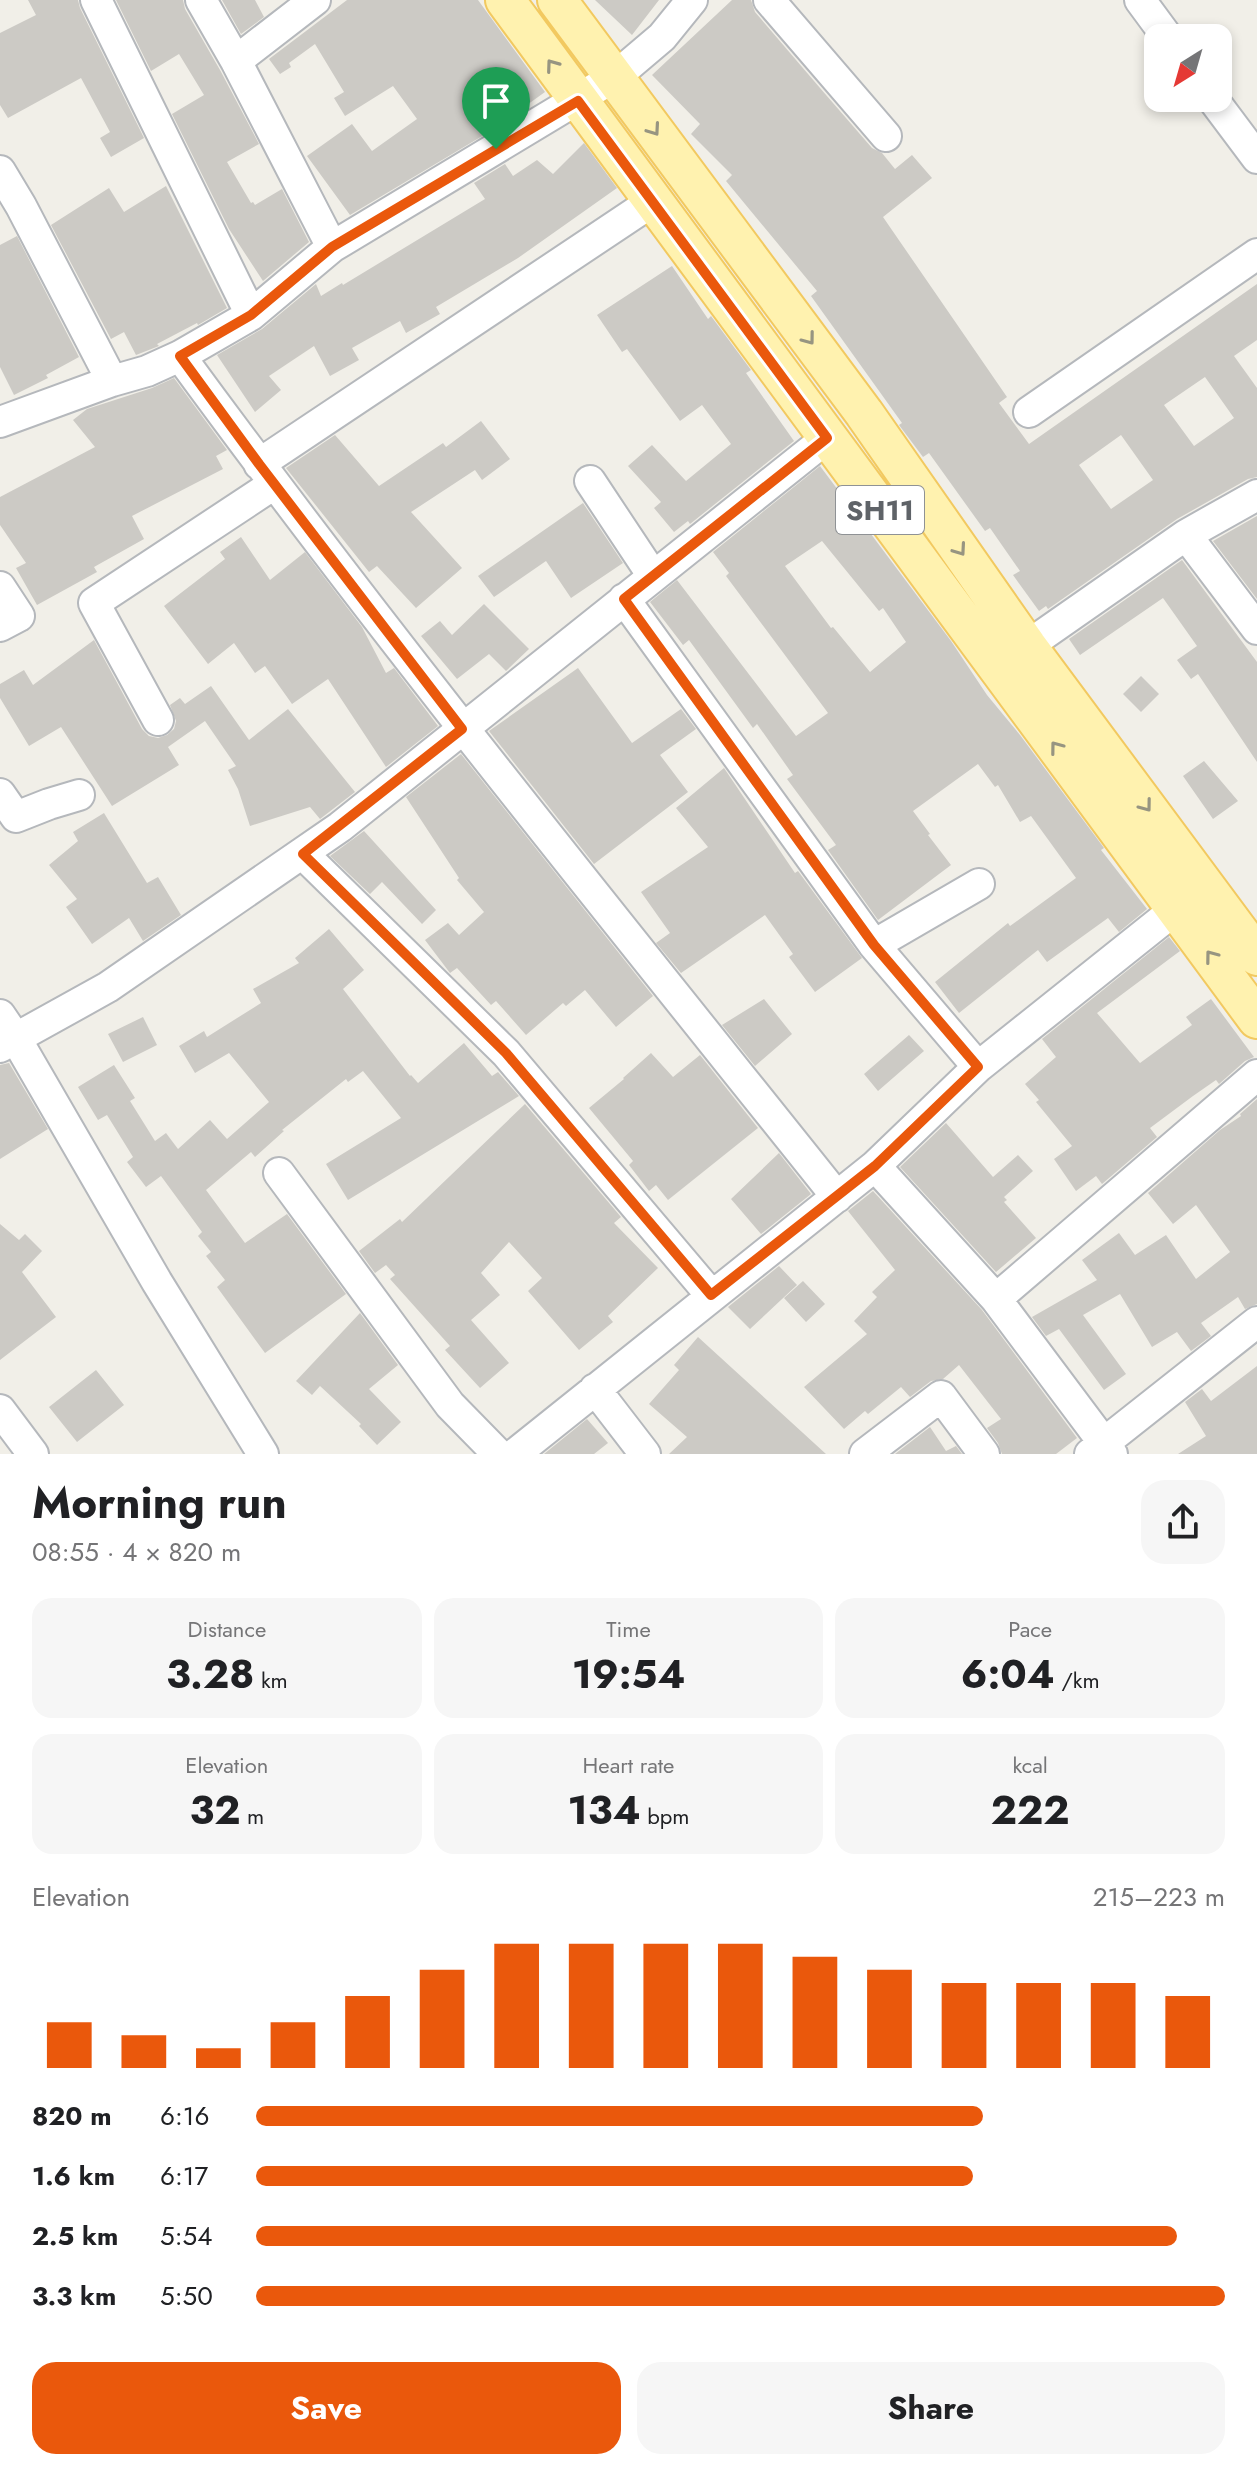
<!DOCTYPE html>
<html lang="en">
<head>
<meta charset="utf-8">
<style>
	:root { --surface:#fff; --page:#f6f6f6; --text:#202124; --muted:#757577; --accent:#ea580c }
	body { margin:0; font-family:Jost,sans-serif; background:var(--page); color:var(--text); height:100vh; display:flex; flex-direction:column; font-size:30px; white-space:nowrap }
	* { box-sizing:border-box; margin:0 }
	p { font-size:26px; color:var(--muted) }
	.icon { flex:none; width:44px; height:44px; fill:none; stroke:currentColor; stroke-width:2; stroke-linecap:round; stroke-linejoin:round }
	.map { position:relative; height:1454px; overflow:hidden }
	.details { display:flex; flex-direction:column; background:var(--surface); flex:1 }
	.details>* { flex:none }
	.needle { width:52px; rotate:217deg }
	.fabs { position:absolute; left:1144px; top:24px; display:grid; gap:16px }
	.fabs a { display:grid; place-items:center; width:88px; height:88px; border-radius:16px; background:var(--surface); box-shadow:0 4px 12px #0003; font-size:40px }
	.pin { position:absolute; display:grid; place-items:center; width:68px; height:68px; color:#fff; margin:-82px -34px; border-radius:50% 50% 50% 0; rotate:-45deg; box-shadow:0 0 8px #0007 }
	.pin .icon { rotate:45deg }
	.round { display:grid; place-items:center; flex:none; width:84px; height:84px; border-radius:24px; background:var(--page) }
	.head { display:flex; align-items:center; justify-content:space-between; height:136px; padding:0 32px }
	h1 { font-size:44px; font-weight:700; line-height:60px }
	.stats { display:grid; grid-template-columns:repeat(3,1fr); gap:12px; height:136px; padding:8px 32px }
	.stats div { display:grid; align-content:center; border-radius:20px; background:var(--page); text-align:center }
	.stats b { font-size:40px; font-weight:700 }
	.stats small { font-size:22px; font-weight:400 }
	.stats p { font-size:22px }
	.chart { height:224px; padding:16px 32px }
	.chart p { display:flex; justify-content:space-between }
	.chart svg { width:100%; height:144px; margin-top:8px; stroke:var(--accent); stroke-width:6 }
	.cta { display:flex; gap:16px; margin-top:auto; padding:16px 32px }
	.cta a { flex:1; height:92px; border-radius:24px; background:var(--accent); color:#fff; font-size:32px; font-weight:700; line-height:92px; text-align:center }
	.cta a+a { background:var(--page); color:var(--text) }
	ul { padding:0 32px; list-style:none; font-size:26px }
	li { display:grid; grid-template-columns:128px 96px 1fr; align-items:center; height:60px }
	li i { height:20px; border-radius:10px; background:var(--accent) }
	.map>svg:first-child { display:block }
	.building { fill:#cccac5; fill-rule:evenodd }
	.lines { fill:none; stroke-linecap:round; stroke-linejoin:round }
	.minor-casing { stroke:#b5b8bc; stroke-width:34 }
	.major-casing { stroke:#f2c960; stroke-width:42 }
	.minor { stroke:#fff; stroke-width:30 }
	.major { stroke:#fff2af; stroke-width:38 }
	.oneway { stroke:#979581 }
	.route-casing { stroke:#fff; stroke-width:16 }
	.route { stroke:#ea580c; stroke-width:10 }
	.labels { text-anchor:middle; dominant-baseline:central; stroke-width:7; stroke-linejoin:round; paint-order:stroke }
	.shield { fill:#fff; stroke:#8f9295; stroke-width:2 }
	.shield-label { font-size:28px; font-weight:bold; fill:#5f6368 }
</style>
</head>
<body>
<div class="map">
<svg width="1257" height="1454" viewBox="0 0 1257 1454">
	<rect width="100%" height="100%" fill="#f1efe8"/>
	<path class="building" d="M 28,0 L 78,0 L 80,8 L 144,138 L 111,157 L 100,138 L 110,132 L 81,78 L 8,118 L 0,105 L 0,33 L 36,15 Z
		M 116,0 L 183,0 L 185,9 L 220,70 L 259,144 L 227,162 L 251,203 L 253,202 L 255,205 L 282,189 L 309,242 L 263,281 L 229,229 L 172,114 L 204,95 L 179,54 L 151,71 Z
		M 222,0 L 255,0 L 264,17 L 241,34 Z
		M 347,0 L 478,0 L 545,92 L 489,132 L 350,215 L 307,156 L 352,124 L 372,151 L 417,119 L 393,86 L 345,116 L 334,98 L 344,92 L 315,44 L 289,63 L 291,67 L 280,74 L 269,59 Z
		M 595,0 L 659,0 L 632,35 Z
		M 732,0 L 751,0 L 755,12 L 820,88 L 872,148 L 882,153 L 895,169 L 912,155 L 932,178 L 883,217 L 1007,397 L 999,403 L 1029,444 L 1257,284 L 1257,340 L 1234,356 L 1257,388 L 1257,477 L 1248,479 L 1177,519 L 1048,609 L 1046,606 L 1039,611 L 1013,575 L 1020,571 L 990,528 L 985,531 L 929,453 L 923,457 L 899,425 L 902,423 L 811,296 L 817,291 L 726,181 L 732,175 L 691,134 L 700,124 L 652,75 ZM 1205,377 L 1234,418 L 1194,446 L 1164,405 ZM 1121,435 L 1153,480 L 1111,509 L 1079,465 Z
		M 584,143 L 617,188 L 518,258 L 436,307 L 440,314 L 406,333 L 400,321 L 352,348 L 359,360 L 330,376 L 314,346 L 269,376 L 281,390 L 255,412 L 217,355 L 262,329 L 316,284 L 321,296 L 342,283 L 343,285 L 485,199 L 474,183 L 505,164 L 513,176 L 537,160 L 553,174 Z
		M 166,186 L 227,308 L 198,325 L 197,323 L 157,344 L 159,346 L 136,355 L 124,332 L 111,339 L 51,225 L 109,188 L 124,212 Z
		M 17,236 L 79,357 L 46,375 L 48,378 L 14,395 L 0,367 L 0,245 Z
		M 672,266 L 708,319 L 711,316 L 751,370 L 746,373 L 794,441 L 690,524 L 688,521 L 674,532 L 654,508 L 661,502 L 628,466 L 652,445 L 686,481 L 731,444 L 702,405 L 680,421 L 627,349 L 622,352 L 597,315 Z
		M 174,378 L 227,450 L 216,456 L 223,469 L 132,516 L 144,539 L 94,567 L 97,572 L 37,605 L 16,568 L 26,563 L 0,525 L 0,497 L 95,447 L 73,420 L 87,409 L 152,388 Z
		M 481,421 L 510,459 L 482,480 L 475,470 L 411,512 L 462,568 L 416,608 L 377,566 L 369,572 L 286,468 L 335,435 L 379,486 L 443,443 L 446,447 Z
		M 820,466 L 951,641 L 987,695 L 1020,735 L 1104,848 L 1101,850 L 1147,909 L 1119,932 L 1108,918 L 1047,962 L 1038,950 L 959,1013 L 935,982 L 1008,923 L 1010,926 L 1076,878 L 1031,816 L 1020,822 L 998,785 L 995,787 L 978,764 L 913,811 L 930,834 L 928,835 L 951,865 L 878,920 L 828,850 L 836,845 L 787,779 L 793,775 L 757,724 L 753,728 L 689,640 L 683,645 L 650,602 L 677,580 L 796,736 L 828,713 L 726,576 L 729,573 L 713,552 ZM 822,541 L 879,611 L 883,608 L 906,642 L 870,672 L 833,627 L 831,628 L 785,566 Z
		M 583,503 L 623,563 L 571,598 L 546,561 L 494,597 L 478,576 Z
		M 1257,516 L 1257,599 L 1213,541 Z
		M 241,537 L 270,580 L 305,552 L 362,627 L 386,673 L 394,668 L 438,726 L 386,767 L 328,679 L 292,704 L 265,666 L 255,673 L 234,643 L 208,664 L 164,606 L 225,559 L 220,552 Z
		M 1182,560 L 1257,662 L 1257,762 L 1198,674 L 1191,679 L 1177,660 L 1197,646 L 1163,598 L 1080,655 L 1069,639 Z
		M 484,604 L 529,649 L 506,671 L 489,654 L 457,679 L 421,636 L 440,621 L 452,635 Z
		M 94,640 L 142,729 L 149,736 L 158,738 L 167,735 L 174,729 L 176,721 L 170,705 L 180,698 L 185,704 L 211,686 L 249,740 L 288,709 L 355,792 L 320,819 L 310,807 L 250,826 L 238,789 L 228,770 L 236,766 L 205,721 L 168,747 L 179,765 L 112,806 L 61,727 L 29,746 L 0,698 L 0,684 L 24,670 L 33,685 Z
		M 578,668 L 632,743 L 681,709 L 696,729 L 660,755 L 688,792 L 594,864 L 489,731 Z
		M 1141,676 L 1159,694 L 1141,712 L 1123,694 Z
		M 461,754 L 653,996 L 616,1027 L 585,990 L 566,1006 L 563,1003 L 526,1035 L 496,1001 L 491,1005 L 457,968 L 450,973 L 425,940 L 448,923 L 459,935 L 484,912 L 457,880 L 459,878 L 406,797 Z
		M 1204,761 L 1238,801 L 1213,819 L 1183,776 Z
		M 724,768 L 795,873 L 798,871 L 862,958 L 815,992 L 789,957 L 793,954 L 765,915 L 681,973 L 656,943 L 670,933 L 641,892 L 708,847 L 676,808 Z
		M 104,813 L 147,883 L 158,877 L 181,915 L 143,941 L 129,918 L 92,944 L 66,907 L 77,899 L 49,865 L 78,841 L 73,832 Z
		M 364,831 L 436,910 L 422,924 L 382,882 L 370,894 L 330,856 Z
		M 329,929 L 364,970 L 343,989 L 410,1076 L 411,1075 L 418,1083 L 464,1043 L 492,1076 L 498,1072 L 519,1096 L 348,1200 L 326,1164 L 401,1118 L 363,1071 L 348,1082 L 346,1079 L 282,1130 L 284,1131 L 255,1157 L 251,1152 L 206,1190 L 245,1243 L 287,1214 L 346,1294 L 265,1353 L 217,1287 L 225,1280 L 206,1256 L 211,1252 L 198,1236 L 202,1232 L 161,1176 L 146,1187 L 127,1162 L 133,1157 L 107,1115 L 98,1120 L 78,1087 L 114,1065 L 135,1098 L 130,1101 L 155,1141 L 166,1133 L 178,1149 L 210,1120 L 227,1139 L 269,1102 L 229,1053 L 195,1073 L 179,1046 L 204,1031 L 207,1037 L 261,1003 L 253,989 L 299,963 L 295,958 Z
		M 1169,937 L 1180,951 L 1097,1013 L 1140,1063 L 1192,1025 L 1186,1017 L 1211,999 L 1254,1057 L 1245,1061 L 1219,1084 L 1216,1080 L 1193,1096 L 1150,1128 L 1157,1137 L 1102,1184 L 1096,1176 L 1076,1191 L 1054,1159 L 1072,1146 L 1036,1102 L 1039,1100 L 1025,1084 L 1056,1057 L 1042,1039 Z
		M 764,999 L 792,1034 L 755,1066 L 722,1025 Z
		M 143,1017 L 157,1045 L 123,1062 L 108,1034 Z
		M 909,1035 L 924,1051 L 878,1091 L 864,1074 Z
		M 651,1053 L 673,1077 L 700,1055 L 758,1128 L 668,1200 L 656,1185 L 649,1191 L 629,1165 L 633,1161 L 589,1108 L 624,1079 L 623,1078 Z
		M 9,1063 L 48,1129 L 0,1159 L 0,1065 Z
		M 1257,1099 L 1257,1304 L 1245,1309 L 1238,1297 L 1201,1323 L 1211,1336 L 1191,1351 L 1177,1332 L 1152,1347 L 1120,1294 L 1083,1315 L 1126,1374 L 1104,1390 L 1059,1329 L 1046,1336 L 1032,1317 L 1097,1280 L 1082,1260 L 1119,1233 L 1135,1255 L 1166,1235 L 1196,1279 L 1230,1252 L 1196,1205 L 1173,1224 L 1148,1193 L 1220,1130 L 1241,1116 L 1240,1114 Z
		M 525,1104 L 621,1217 L 614,1223 L 658,1268 L 608,1316 L 613,1322 L 579,1350 L 528,1291 L 542,1278 L 509,1242 L 481,1273 L 500,1295 L 471,1320 L 509,1363 L 480,1388 L 445,1350 L 450,1346 L 390,1279 L 395,1275 L 386,1265 L 375,1273 L 359,1251 L 400,1219 L 402,1222 Z
		M 946,1123 L 993,1177 L 1018,1155 L 1033,1171 L 1004,1197 L 1007,1200 L 1004,1202 L 1036,1238 L 996,1272 L 900,1167 Z
		M 779,1153 L 811,1194 L 761,1234 L 731,1199 Z
		M 873,1191 L 982,1310 L 1077,1438 L 1056,1454 L 1002,1454 L 998,1443 L 987,1428 L 1001,1419 L 959,1365 L 943,1379 L 931,1381 L 910,1397 L 901,1387 L 868,1414 L 865,1411 L 844,1429 L 804,1387 L 867,1334 L 854,1321 L 877,1297 L 872,1292 L 895,1270 L 848,1211 Z
		M 0,1224 L 19,1240 L 25,1234 L 42,1251 L 22,1272 L 56,1317 L 0,1360 Z
		M 779,1266 L 797,1285 L 750,1329 L 728,1307 Z
		M 803,1281 L 825,1304 L 806,1322 L 784,1298 Z
		M 360,1313 L 398,1365 L 369,1389 L 401,1422 L 377,1445 L 359,1426 L 361,1424 L 320,1386 L 312,1395 L 296,1381 Z
		M 698,1337 L 826,1454 L 669,1454 L 687,1437 L 649,1404 L 679,1370 L 674,1365 Z
		M 1257,1366 L 1257,1454 L 1178,1454 L 1206,1436 L 1185,1402 L 1202,1389 L 1211,1401 Z
		M 96,1370 L 124,1405 L 77,1442 L 49,1407 Z
		M 587,1419 L 608,1443 L 594,1454 L 544,1454 Z
		M 930,1427 L 946,1451 L 956,1446 L 962,1454 L 895,1454 Z"/>
	<g class="lines">
		<defs>
			<path id="minor" d="M 96,0 L 251,315
				M 201,0 L 236,61 L 332,247
				M 769,0 L 886,136
				M 1140,0 L 1168,38
				M 236,61 L 315,0
				M 1212,98 L 1257,158
				M 0,171 L 21,206 L 112,381
				M 180,356 C 390,643 615,919 837,1197
				M 1029,412 L 1257,254
				M 0,422 L 112,381 L 147,371 L 180,356 L 251,315 L 332,247 L 616,76 L 662,37 L 692,0
				M 259,464 L 653,201
				M 590,481 L 653,576
				M 1257,495 L 1186,535 L 1257,629
				M 0,587 L 19,616 L 0,626
				M 624,599 L 874,945 L 979,884
				M 1027,646 L 1186,535
				M 158,720 L 94,603 L 274,484
				M 0,794 L 16,817 L 49,804 L 79,795
				M 303,854 L 506,1053 L 711,1295
				M 874,945 L 978,1067
				M 0,1015 L 15,1037 L 157,1282 L 263,1454
				M 0,1047 L 108,987 L 340,827 L 827,438
				M 875,1166 L 996,1299
				M 279,1173 L 450,1405 L 498,1454
				M 595,1389 L 645,1454
				M 0,1410 L 33,1454
				M 515,1454 L 875,1166 L 978,1067 L 1191,897
				M 865,1454 L 941,1396 L 984,1454
				M 1090,1454 L 1257,1322
				M 1112,1454 L 996,1299 L 1257,1075"/>
			<path id="major" d="M 505,0 L 1257,1019
				M 557,0 L 864,413 L 1027,646 L 1257,956"/>
		</defs>
		<use href="#minor" class="minor-casing"/>
		<use href="#major" class="major-casing"/>
		<use href="#minor" class="minor"/>
		<use href="#major" class="major"/>
	</g>
	<defs><path id="oneway-chevron" d="M-2-3.5L2.5 0L-2 3.5" fill="none" stroke-width="1.6" stroke-linecap="round" stroke-linejoin="round" transform="scale(2)"/></defs>
	<g class="oneway">
		<use href="#oneway-chevron" transform="translate(552 65) rotate(-126)"/>
		<use href="#oneway-chevron" transform="translate(654 130) rotate(55)"/>
		<use href="#oneway-chevron" transform="translate(809 339) rotate(53)"/>
		<use href="#oneway-chevron" transform="translate(960 550) rotate(55)"/>
		<use href="#oneway-chevron" transform="translate(1056 747) rotate(-127)"/>
		<use href="#oneway-chevron" transform="translate(1146 806) rotate(53)"/>
		<use href="#oneway-chevron" transform="translate(1211 956) rotate(-127)"/>
	</g>
	<g class="lines">
		<defs>
			<path id="route" d="M 578,101 L 827,438 L 624,599 L 874,945 L 978,1067 L 875,1166 L 711,1295 L 506,1053 L 303,854 L 462,729 L 259,464 L 180,356 L 251,315 L 332,247 Z"/>
		</defs>
		<use href="#route" class="route-casing"/>
		<use href="#route" class="route"/>
	</g>
	<g class="labels">
		<rect class="shield" x="836" y="486" width="88" height="48" rx="6"/>
		<g class="shield-label">
			<text x="880" y="510">SH11</text>
		</g>
	</g>
</svg>
<div class="fabs">
<a><svg class="needle" viewBox="-14 -14 28 28"><path d="M0-13l5 13h-10z" fill="#e53935"/><path d="M0 13l5-13h-10z" fill="#757577"/></svg></a>
</div>
<div class="pin" style="left:496px;top:149px;background:#1e9e55"><svg class="icon" aria-label="arrive" viewBox="0 0 24 24"><path d="M6 21V4h12l-3 4 3 4H6"/></svg></div>
</div>
<section class="details">
<div class="head"><div><h1>Morning run</h1><p>08:55 · 4 × 820 m</p></div><a class="round"><svg class="icon" aria-label="share" viewBox="0 0 24 24"><path d="M12 15V3M7 8l5-5 5 5M5 13v7h14v-7"/></svg></a></div>
<div class="stats">
<div><p>Distance</p><b>3.28<small> km</small></b></div>
<div><p>Time</p><b>19:54</b></div>
<div><p>Pace</p><b>6:04<small> /km</small></b></div>
</div>
<div class="stats">
<div><p>Elevation</p><b>32<small> m</small></b></div>
<div><p>Heart rate</p><b>134<small> bpm</small></b></div>
<div><p>kcal</p><b>222</b></div>
</div>
<div class="chart"><p><span>Elevation</span>215–223 m</p>
<svg viewBox="0 0 160 44" preserveAspectRatio="none"><path d="M5 44V30M15 44V34M25 44V38M35 44V30M45 44V22M55 44V14M65 44V6M75 44V6M85 44V6M95 44V6M105 44V10M115 44V14M125 44V18M135 44V18M145 44V18M155 44V22"/></svg>
</div>
<ul>
<li><b>820 m</b>6:16<i style="width:75%"></i></li>
<li><b>1.6 km</b>6:17<i style="width:74%"></i></li>
<li><b>2.5 km</b>5:54<i style="width:95%"></i></li>
<li><b>3.3 km</b>5:50<i style="width:100%"></i></li>
</ul>
<div class="cta"><a>Save</a><a>Share</a></div>
</section>
</body>
</html>
